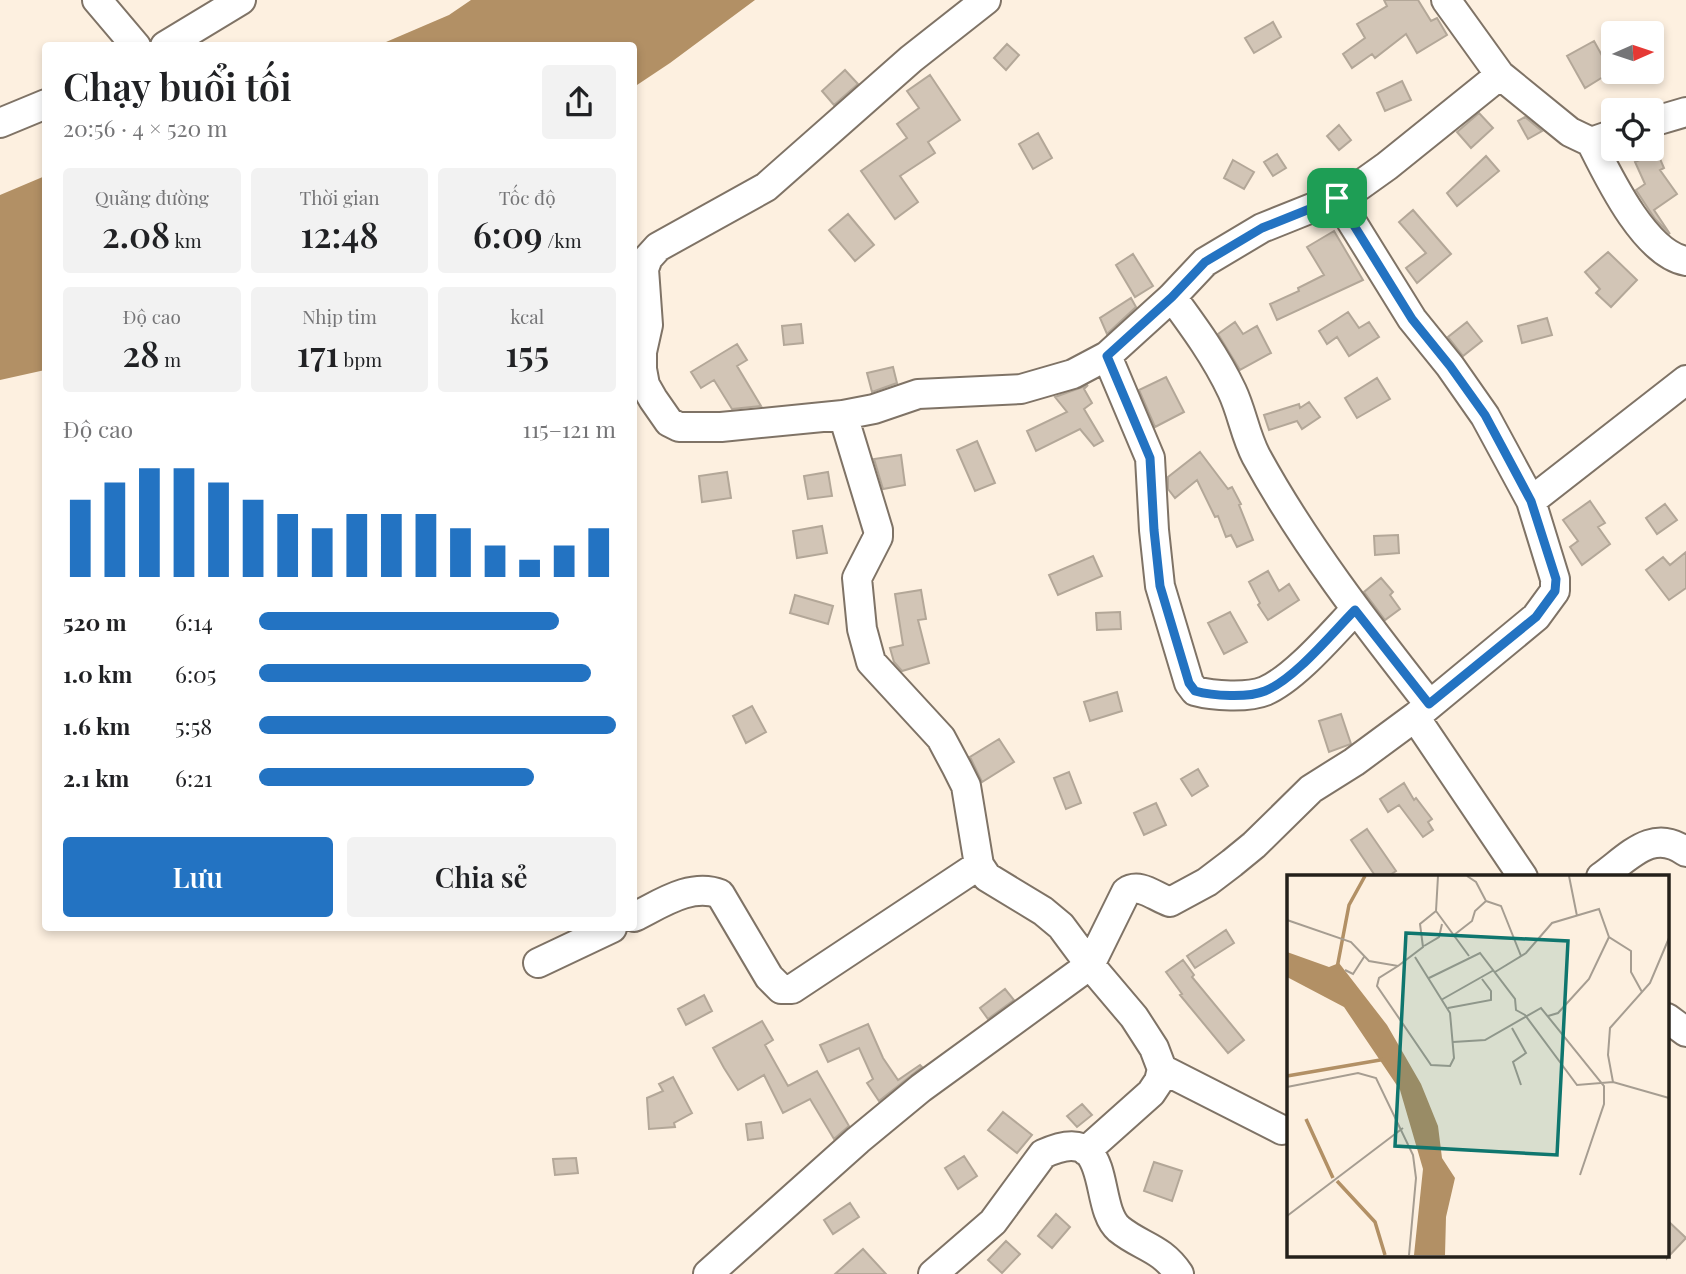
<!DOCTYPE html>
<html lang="vi">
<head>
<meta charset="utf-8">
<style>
	:root { --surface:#fff; --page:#f2f2f2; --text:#202124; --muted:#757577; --accent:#2373c2 }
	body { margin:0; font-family:"Playfair Display",serif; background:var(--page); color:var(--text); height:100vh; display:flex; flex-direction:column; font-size:26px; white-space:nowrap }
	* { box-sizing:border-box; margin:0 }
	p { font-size:23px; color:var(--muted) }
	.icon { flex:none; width:38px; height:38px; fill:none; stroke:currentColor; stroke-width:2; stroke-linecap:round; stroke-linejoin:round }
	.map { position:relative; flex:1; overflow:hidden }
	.sheet { position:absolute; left:42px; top:42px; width:595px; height:889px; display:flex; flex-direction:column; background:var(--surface); border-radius:7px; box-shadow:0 4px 10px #0003 }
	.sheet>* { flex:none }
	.needle { width:46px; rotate:87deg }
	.fabs { position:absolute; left:1601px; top:21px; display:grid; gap:14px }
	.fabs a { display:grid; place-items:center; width:63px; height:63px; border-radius:7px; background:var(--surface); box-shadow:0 4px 10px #0003; font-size:35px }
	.pin { position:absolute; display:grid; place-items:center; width:60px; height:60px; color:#fff; margin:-30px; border-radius:14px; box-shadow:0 4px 10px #0006 }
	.round { display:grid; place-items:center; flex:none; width:74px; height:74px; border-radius:7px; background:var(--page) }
	.head { display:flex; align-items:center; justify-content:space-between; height:119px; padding:0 21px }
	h1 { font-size:38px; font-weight:600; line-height:52px }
	.stats { display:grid; grid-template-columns:repeat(3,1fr); gap:10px; height:119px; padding:7px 21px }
	.stats div { display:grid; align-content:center; border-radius:7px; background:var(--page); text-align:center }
	.stats b { font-size:35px; font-weight:600 }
	.stats small { font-size:19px; font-weight:400 }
	.stats p { font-size:19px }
	.chart { height:196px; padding:14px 21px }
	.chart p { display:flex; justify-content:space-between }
	.chart svg { width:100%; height:126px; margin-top:7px; stroke:var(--accent); stroke-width:6 }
	.primary-button { display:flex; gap:14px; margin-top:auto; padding:14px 21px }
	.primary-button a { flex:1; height:80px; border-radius:7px; background:var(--accent); color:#fff; font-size:28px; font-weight:600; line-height:80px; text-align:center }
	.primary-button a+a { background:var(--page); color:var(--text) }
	ul { padding:0 21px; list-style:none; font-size:23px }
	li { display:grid; grid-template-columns:112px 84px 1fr; align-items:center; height:52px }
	li i { height:18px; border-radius:9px; background:var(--accent) }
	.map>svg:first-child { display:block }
	.water { fill:#b29065 }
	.building { fill:#d2c5b6; stroke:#b3a798; stroke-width:2 }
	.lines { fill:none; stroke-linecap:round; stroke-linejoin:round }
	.minor-casing { stroke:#7f7366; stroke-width:32 }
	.minor { stroke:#fff; stroke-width:28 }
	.route-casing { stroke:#fff; stroke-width:14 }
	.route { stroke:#2373c2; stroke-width:9 }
	.inset-river { fill:none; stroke:#b29065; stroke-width:3.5 }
	.inset-road { fill:none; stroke:#a69d91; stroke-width:2 }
	.view { fill:#0f766e; fill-opacity:0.15; stroke:#0f766e; stroke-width:3.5 }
	.inset-edge { fill:none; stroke:#24201a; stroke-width:3.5 }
</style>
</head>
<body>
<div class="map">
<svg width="1686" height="1274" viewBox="0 0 1686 1274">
	<rect width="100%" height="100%" fill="#fdf0e0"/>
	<path class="water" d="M 471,0 L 755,0 L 670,63 L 634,87 L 634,46 L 379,45 L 449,15 Z
		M 45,176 L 45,370 L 0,380 L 0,195 Z"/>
	<path class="building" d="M 1384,0 L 1418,0 L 1431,21 L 1437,18 L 1447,35 L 1417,53 L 1406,34 L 1375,58 L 1372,54 L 1352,68 L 1343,54 L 1365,38 L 1357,24 L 1387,6 Z
		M 1273,22 L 1281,37 L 1254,53 L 1245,38 Z
		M 1594,41 L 1611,72 L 1585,88 L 1567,56 Z
		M 1007,44 L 1019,55 L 1006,70 L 994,58 Z
		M 845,70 L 858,84 L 834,105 L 822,91 Z
		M 930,75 L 960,120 L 928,142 L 935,153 L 900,176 L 918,202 L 895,219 L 861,171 L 907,138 L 897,124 L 919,108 L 907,91 Z
		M 1402,81 L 1411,100 L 1385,111 L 1377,93 Z
		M 1479,113 L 1493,128 L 1471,148 L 1457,132 Z
		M 1525,117 L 1542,131 L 1528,139 L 1518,121 Z
		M 1339,125 L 1351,140 L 1339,150 L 1327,136 Z
		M 1038,133 L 1052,158 L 1033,169 L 1019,144 Z
		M 1657,152 L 1664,168 L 1660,170 L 1677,194 L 1654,210 L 1670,234 L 1655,219 L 1636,190 L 1645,184 L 1635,162 Z
		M 1277,154 L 1286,168 L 1273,176 L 1264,162 Z
		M 1486,156 L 1499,171 L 1457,206 L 1447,193 Z
		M 1233,160 L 1254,172 L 1244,189 L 1224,178 Z
		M 1413,210 L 1451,254 L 1417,283 L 1406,268 L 1426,253 L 1399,222 Z
		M 848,214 L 874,245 L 855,261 L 829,230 Z
		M 1334,231 L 1363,280 L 1277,320 L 1270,304 L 1299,291 L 1298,288 L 1324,275 L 1307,247 Z
		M 1608,252 L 1637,280 L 1611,307 L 1596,293 L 1600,289 L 1585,272 Z
		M 1133,254 L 1153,286 L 1135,297 L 1116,265 Z
		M 1131,298 L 1136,307 L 1107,334 L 1100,318 Z
		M 1348,312 L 1359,328 L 1369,322 L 1379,337 L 1349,356 L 1337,337 L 1327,344 L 1319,331 Z
		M 1547,318 L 1552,335 L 1522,343 L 1518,326 Z
		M 1235,322 L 1243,334 L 1257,326 L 1271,353 L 1240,370 L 1218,334 Z
		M 1467,322 L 1482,341 L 1463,356 L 1448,337 Z
		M 801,324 L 803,343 L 784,345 L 782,326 Z
		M 737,344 L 747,360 L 737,366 L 761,406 L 732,409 L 714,380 L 701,388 L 691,372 Z
		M 893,367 L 897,383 L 872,392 L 867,373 Z
		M 1166,377 L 1184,412 L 1155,427 L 1139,390 Z
		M 1377,378 L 1390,399 L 1357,418 L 1345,398 Z
		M 1088,385 L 1084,389 L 1092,403 L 1084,409 L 1103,441 L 1094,446 L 1080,429 L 1036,451 L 1027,431 L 1067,412 L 1055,397 Z
		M 1309,402 L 1320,417 L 1302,429 L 1297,421 L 1269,430 L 1264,415 L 1299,404 L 1300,408 Z
		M 977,441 L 995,483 L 975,491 L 957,450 Z
		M 1200,452 L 1228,489 L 1232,487 L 1241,504 L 1239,505 L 1253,540 L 1237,547 L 1231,535 L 1226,537 L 1218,516 L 1215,517 L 1197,480 L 1175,498 L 1168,489 L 1168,477 Z
		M 901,455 L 905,485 L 883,489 L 874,459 Z
		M 727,472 L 731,498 L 702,502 L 699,476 Z
		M 828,472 L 832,496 L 808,499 L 804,476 Z
		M 1590,501 L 1605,523 L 1598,527 L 1610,544 L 1582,565 L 1570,547 L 1578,541 L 1563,520 Z
		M 1665,504 L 1677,520 L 1657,534 L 1646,518 Z
		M 822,526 L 827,553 L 797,558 L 793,531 Z
		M 1398,535 L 1399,553 L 1375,555 L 1374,536 Z
		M 1686,552 L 1686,588 L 1669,600 L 1646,570 L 1663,557 L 1670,565 Z
		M 1093,556 L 1102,576 L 1058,595 L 1049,575 Z
		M 1268,571 L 1279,591 L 1289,584 L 1299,600 L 1268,620 L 1258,605 L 1260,603 L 1249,582 Z
		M 1381,578 L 1393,592 L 1390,595 L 1400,609 L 1385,620 L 1364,592 Z
		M 921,590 L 926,619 L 918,620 L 929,663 L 902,671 L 894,662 L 890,648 L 903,645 L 895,594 Z
		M 795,595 L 833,606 L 828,624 L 790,613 Z
		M 1120,612 L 1121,629 L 1097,630 L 1096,613 Z
		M 1230,612 L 1247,642 L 1224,654 L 1208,623 Z
		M 1117,692 L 1122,711 L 1090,721 L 1084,702 Z
		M 752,706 L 766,732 L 746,743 L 733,716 Z
		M 1341,714 L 1351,744 L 1329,752 L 1319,721 Z
		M 999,739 L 1014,762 L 982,782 L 970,757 Z
		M 1198,769 L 1208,786 L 1192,796 L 1181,779 Z
		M 1069,772 L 1081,803 L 1066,809 L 1054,778 Z
		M 1404,783 L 1414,800 L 1416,798 L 1432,819 L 1428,822 L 1433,830 L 1423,837 L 1399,805 L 1388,812 L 1380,799 Z
		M 1156,803 L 1166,825 L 1144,835 L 1134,813 Z
		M 1367,829 L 1396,871 L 1387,877 L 1376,877 L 1351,840 Z
		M 1226,930 L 1234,943 L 1195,968 L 1187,956 Z
		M 1183,960 L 1194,975 L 1192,977 L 1244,1040 L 1228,1053 L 1180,995 L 1182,994 L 1166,972 Z
		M 1005,989 L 1014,1000 L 988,1019 L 980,1008 Z
		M 704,995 L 712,1011 L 686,1025 L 678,1009 Z
		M 762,1021 L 773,1040 L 765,1045 L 788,1086 L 817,1071 L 849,1126 L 834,1139 L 810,1099 L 783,1113 L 764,1075 L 738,1090 L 724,1068 L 713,1048 Z
		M 868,1024 L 883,1058 L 898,1080 L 920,1065 L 922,1067 L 879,1101 L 867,1083 L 873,1079 L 859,1048 L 828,1062 L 820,1045 Z
		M 673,1077 L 692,1113 L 674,1123 L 675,1127 L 649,1129 L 647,1098 L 663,1091 L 659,1084 Z
		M 1082,1104 L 1092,1115 L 1077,1127 L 1067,1116 Z
		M 1003,1112 L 1032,1135 L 1017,1153 L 988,1130 Z
		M 761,1122 L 763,1138 L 748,1140 L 746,1124 Z
		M 964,1156 L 977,1176 L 958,1189 L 945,1168 Z
		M 576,1158 L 578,1173 L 555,1175 L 553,1159 Z
		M 1154,1162 L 1182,1171 L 1172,1201 L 1144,1191 Z
		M 850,1203 L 859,1217 L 833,1234 L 824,1220 Z
		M 1056,1214 L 1070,1227 L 1052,1248 L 1038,1236 Z
		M 1667,1220 L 1686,1238 L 1667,1258 Z
		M 1006,1241 L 1020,1254 L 1002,1273 L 988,1260 Z
		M 863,1249 L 886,1274 L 835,1274 Z"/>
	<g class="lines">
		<defs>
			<path id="minor" d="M 97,0 L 136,46
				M 986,0 L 911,59 L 766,187 L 658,247 L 648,258 L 644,269 L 648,325 L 642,352 L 642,369 L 645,385 L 653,399 L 669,422 L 679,427 L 721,427 L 843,415 L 874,409 L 918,394 L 1021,389 L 1073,374 L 1107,356 L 1172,297 L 1205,262 L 1262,228 L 1337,198 L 1359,186 L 1387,166 L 1500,75
				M 1446,0 L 1500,75 L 1570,132 L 1591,142 L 1614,134
				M 165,46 L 241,0
				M 1652,122 L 1686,112
				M 0,123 L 46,104
				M 1591,142 C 1608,176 1645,254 1686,261
				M 1172,297 C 1194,327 1216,357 1232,391 C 1242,412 1245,435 1256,456 C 1304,544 1367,625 1429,704
				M 1107,356 L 1150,458 L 1154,530 L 1160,586 L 1189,683 L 1195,691 C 1213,696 1248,698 1265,691 C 1295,678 1332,634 1355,610
				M 843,415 L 878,530 L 878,537 L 857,578 L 862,629 L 871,662 L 941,738 L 957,768 L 966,786 L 979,865 L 987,877 L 1043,911 L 1061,926 L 1090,965 L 1134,1017 L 1154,1048 L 1162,1069 L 1159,1081 L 1151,1093 L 1086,1151
				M 1531,501 L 1686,380
				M 1415,717 L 1523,877
				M 1601,877 C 1629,857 1653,827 1686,852
				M 634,917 C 659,905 691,882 720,894 L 769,977 L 781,989 L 792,989 L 979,865
				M 538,963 L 612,928
				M 1667,1018 L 1686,1032
				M 1162,1069 L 1282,1130
				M 708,1274 L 858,1140 L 921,1088 L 1090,965 L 1126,892 C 1140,882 1155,897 1170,902 L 1207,882 L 1232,863 L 1254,845 L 1311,789 L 1354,762 L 1415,717 L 1536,617 L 1555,591 L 1555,579 L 1531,501 L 1485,416 L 1450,366 L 1412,319 L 1337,198
				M 933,1274 L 993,1222 L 1043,1154 C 1116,1120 1091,1205 1119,1229 C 1141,1247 1161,1247 1179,1274"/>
		</defs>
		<use href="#minor" class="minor-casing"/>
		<use href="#minor" class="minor"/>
	</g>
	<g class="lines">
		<defs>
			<path id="route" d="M 1337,198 L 1412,319 L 1450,366 L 1485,415 L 1531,501 L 1556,579 L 1555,591 L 1536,617 L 1429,704 L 1355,610 C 1332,633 1295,679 1265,691 C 1248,698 1213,696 1195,691 L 1189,683 L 1160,586 L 1154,530 L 1150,458 L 1107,356 L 1172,297 L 1205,262 L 1262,228 Z"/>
		</defs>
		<use href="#route" class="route-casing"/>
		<use href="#route" class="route"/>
	</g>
	<g transform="translate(1287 875)">
		<rect width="382" height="382" fill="#fdf0e0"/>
		<path d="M 0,77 L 42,92 L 52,88 L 100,150 L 134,209 L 151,251 L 155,283 L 168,303 L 159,342 L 158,380 L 127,380 L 136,294 L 113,215 L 57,132 L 0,102 Z" fill="#b29065"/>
		<path class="inset-river" d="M 50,93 L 62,30 L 78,1M 0,201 L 99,184M 19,244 L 46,303M 50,306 L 88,347 L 98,380"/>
		<path class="inset-road" d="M 282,1 L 290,41M 199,26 L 214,31 L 234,81M 149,36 L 182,81M 0,45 L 64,67 L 82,86 L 111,91 L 136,72 L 133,49 L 149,36 L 151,1M 167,60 L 185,46 L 188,36 L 199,26 L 189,7 L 180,1M 137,71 L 152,62 L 155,49M 111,91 L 92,103 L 90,111 L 144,190 L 163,191 L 167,183 L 163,138 L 128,82M 58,95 L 66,99 L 77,82M 208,97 L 239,78 L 265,48 L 312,34 L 322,62 L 344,76 L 344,97 L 355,117M 142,103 L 193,78 L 228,124 L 229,135 L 238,140 L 290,210 L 326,207 L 382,223M 154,125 L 207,95M 161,133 L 204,125 L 204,116 L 195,104M 261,141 L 271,138 L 302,104 L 322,62M 225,153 L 239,178 L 226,187 L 234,210M 166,167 L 198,165 L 254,133 L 317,211 L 317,229 L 293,300M 326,207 L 321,180 L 323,153 L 363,108 L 382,63M 0,212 L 71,198 L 89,203 L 126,280 L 129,303 L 122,380M 0,341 L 116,253"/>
		<path class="view" d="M 119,58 L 281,66 L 270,280 L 108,271 Z"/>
		<rect width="382" height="382" class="inset-edge"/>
	</g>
</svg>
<div class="fabs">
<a><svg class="needle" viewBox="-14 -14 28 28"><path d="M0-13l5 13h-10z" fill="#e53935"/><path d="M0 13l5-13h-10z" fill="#757577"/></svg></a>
<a><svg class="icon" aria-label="locate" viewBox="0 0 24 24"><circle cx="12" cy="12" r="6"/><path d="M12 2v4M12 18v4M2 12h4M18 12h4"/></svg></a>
</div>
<div class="pin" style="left:1337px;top:198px;background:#1e9e55"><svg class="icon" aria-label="arrive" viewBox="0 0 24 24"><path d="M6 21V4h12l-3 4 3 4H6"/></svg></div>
<section class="sheet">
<div class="head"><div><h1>Chạy buổi tối</h1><p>20:56 · 4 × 520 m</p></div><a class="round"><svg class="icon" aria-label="share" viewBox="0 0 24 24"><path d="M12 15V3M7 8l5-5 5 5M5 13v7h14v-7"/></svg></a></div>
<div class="stats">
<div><p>Quãng đường</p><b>2.08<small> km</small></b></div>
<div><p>Thời gian</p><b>12:48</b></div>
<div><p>Tốc độ</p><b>6:09<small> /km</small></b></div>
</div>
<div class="stats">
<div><p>Độ cao</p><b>28<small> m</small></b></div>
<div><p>Nhịp tim</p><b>171<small> bpm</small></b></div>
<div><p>kcal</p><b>155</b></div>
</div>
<div class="chart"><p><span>Độ cao</span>115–121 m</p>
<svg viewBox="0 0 160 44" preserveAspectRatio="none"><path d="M5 44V17M15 44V11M25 44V6M35 44V6M45 44V11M55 44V17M65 44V22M75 44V27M85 44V22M95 44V22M105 44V22M115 44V27M125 44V33M135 44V38M145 44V33M155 44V27"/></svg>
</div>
<ul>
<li><b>520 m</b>6:14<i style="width:84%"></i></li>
<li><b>1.0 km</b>6:05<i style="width:93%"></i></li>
<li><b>1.6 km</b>5:58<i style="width:100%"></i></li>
<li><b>2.1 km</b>6:21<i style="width:77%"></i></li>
</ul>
<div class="primary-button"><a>Lưu</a><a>Chia sẻ</a></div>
</section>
</div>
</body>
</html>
